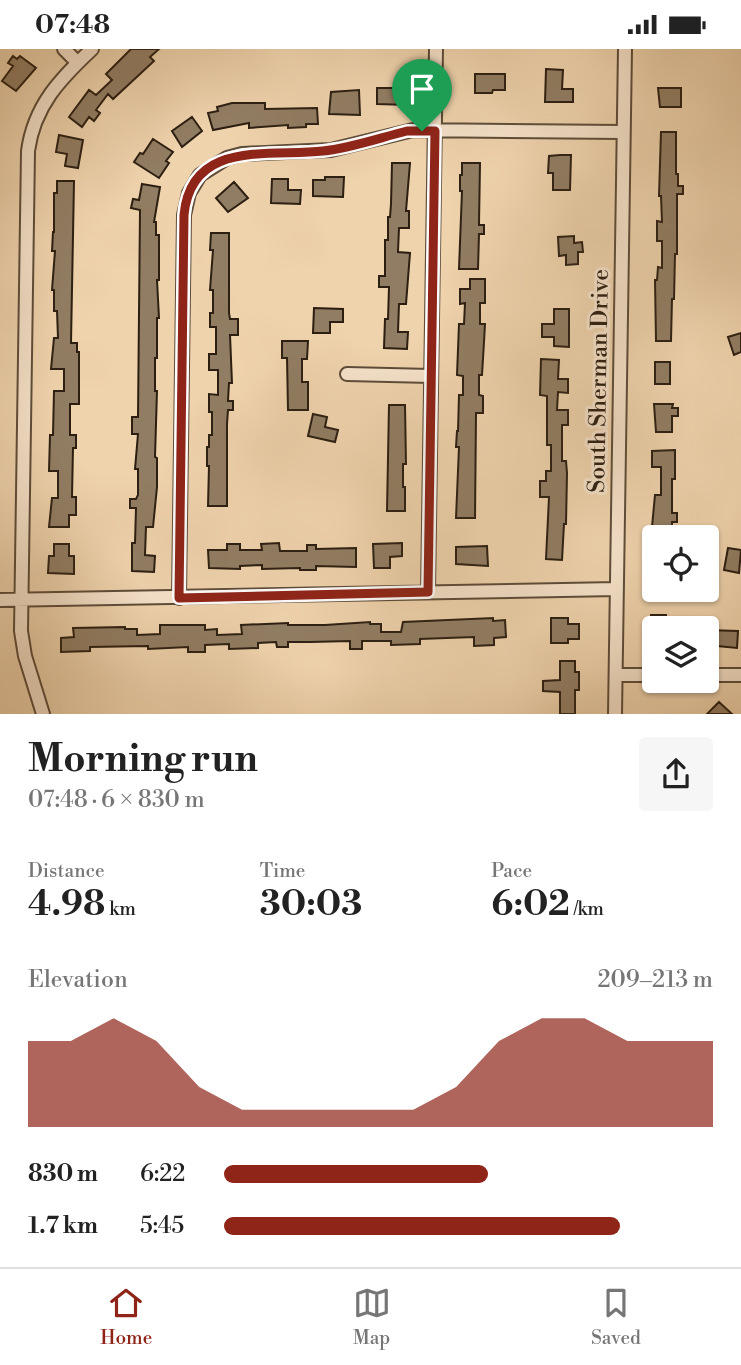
<!DOCTYPE html>
<html lang="en">
<head>
<meta charset="utf-8">
<style>
	:root { --surface:#fff; --page:#f6f6f6; --text:#222; --muted:#767676; --line:#e0e0e0; --accent:#8f2418 }
	body { margin:0; font-family:"Libre Bodoni",serif; background:var(--page); color:var(--text); height:100vh; display:flex; flex-direction:column; font-size:26px; white-space:nowrap }
	* { box-sizing:border-box; margin:0 }
	p { font-size:23px; color:var(--muted) }
	.icon { flex:none; width:38px; height:38px; fill:none; stroke:currentColor; stroke-width:2; stroke-linecap:round; stroke-linejoin:round }
	.map { position:relative; height:665px; overflow:hidden }
	.details { display:flex; flex-direction:column; background:var(--surface); flex:1 }
	.details>* { flex:none }
	.controls { position:absolute; left:642px; top:476px; display:grid; gap:14px }
	.controls a { display:grid; place-items:center; width:77px; height:77px; border-radius:7px; background:var(--surface); box-shadow:0 2px 5px #0004; font-size:35px }
	.pin { position:absolute; display:grid; place-items:center; width:60px; height:60px; color:#fff; margin:-72px -30px; border-radius:50% 50% 50% 0; rotate:-45deg; box-shadow:0 0 7px #0007 }
	.pin .icon { rotate:45deg }
	.round { display:grid; place-items:center; flex:none; width:74px; height:74px; border-radius:7px; background:var(--page) }
	.overview { display:flex; align-items:center; justify-content:space-between; height:119px; padding:0 28px }
	h1 { font-size:38px; font-weight:700; line-height:52px }
	.stats { display:grid; grid-template-columns:repeat(3,1fr); gap:10px; height:119px; padding:7px 28px }
	.stats div { display:grid; align-content:center }
	.stats b { font-size:35px; font-weight:700 }
	.stats small { font-size:19px; font-weight:400 }
	.stats p { font-size:19px }
	.chart { height:196px; padding:14px 28px }
	.chart p { display:flex; justify-content:space-between }
	.chart svg { width:100%; height:126px; margin-top:7px; fill:var(--accent); opacity:.7 }
	ul { padding:0 28px; list-style:none; font-size:23px }
	li { display:grid; grid-template-columns:112px 84px 1fr; align-items:center; height:52px }
	li i { height:18px; border-radius:9px; background:var(--accent) }
	.status { display:flex; justify-content:space-between; align-items:center; height:49px; padding:0 35px; background:var(--surface); direction:ltr }
	.status svg { height:19px; fill:currentColor }
	.menu { display:flex; justify-content:space-around; align-items:center; height:98px; border-top:2px solid var(--line); background:var(--surface); font-size:19px; color:var(--muted) }
	.menu a { display:grid; justify-items:center; gap:4px }
	.menu .current { color:var(--accent) }
	.map>svg:first-child { display:block }
	.building { fill:#917d63; stroke:#2c1f12; stroke-width:2 }
	.lines { fill:none; stroke-linecap:round; stroke-linejoin:round }
	.minor-casing { stroke:#5d4c39; stroke-width:16 }
	.minor { stroke:#f5e2ca; stroke-width:12 }
	.route-casing { stroke:#fff; stroke-width:14 }
	.route { stroke:#8f2418; stroke-width:9 }
	.labels { text-anchor:middle; dominant-baseline:central; stroke-width:6; stroke-linejoin:round; paint-order:stroke }
	.street-label { font-size:23px; fill:#2c1f12; stroke:#f5e2ca }
</style>
</head>
<body>
<div class="status"><b>07:48</b><svg viewBox="0 0 49 12"><path d="M0 12V9h3v3zM5 12V6h3v6zM10 12V3h3v9zM15 12V0h3v12zM26 1h20v11H26zM47 4h2v5h-2z"/></svg></div>
<div class="map">
<svg width="741" height="665" viewBox="0 0 741 665">
	<rect width="100%" height="100%" fill="#efd3ad"/>
	<filter id="stains"><feTurbulence type="fractalNoise" baseFrequency=".00286" numOctaves="4"/><feColorMatrix values="0 0 0 0 .2 0 0 0 0 .09 0 0 0 0 .02 0 0 0 .5 -.17"/></filter>
	<radialGradient id="worn" r=".72"><stop offset=".6" stop-color="#630" stop-opacity="0"/><stop offset="1" stop-color="#630" stop-opacity=".3"/></radialGradient>
	<path class="building" d="M 131,0 L 159,0 L 150,8 L 154,12 L 113,50 L 108,45 L 96,61 L 100,64 L 94,72 L 89,68 L 82,78 L 69,68 L 89,41 L 96,46 L 112,31 L 106,25 Z
		M 13,7 L 17,10 L 20,7 L 36,19 L 16,42 L 2,32 L 13,17 L 8,14 Z
		M 546,20 L 563,21 L 562,40 L 573,40 L 573,53 L 545,53 Z
		M 475,25 L 505,25 L 505,41 L 493,41 L 492,44 L 475,44 Z
		M 377,39 L 409,39 L 409,56 L 377,55 Z
		M 658,39 L 681,39 L 681,58 L 660,58 Z
		M 359,41 L 360,66 L 329,65 L 331,43 Z
		M 232,54 L 265,54 L 265,60 L 317,59 L 318,75 L 306,75 L 306,78 L 288,79 L 288,76 L 249,79 L 249,74 L 213,81 L 208,64 L 218,62 L 217,58 Z
		M 192,68 L 202,82 L 182,98 L 172,82 Z
		M 661,83 L 676,83 L 676,125 L 678,125 L 678,137 L 683,137 L 683,145 L 677,145 L 677,205 L 675,205 L 674,250 L 672,250 L 671,292 L 656,292 L 655,231 L 657,231 L 658,218 L 662,219 L 662,192 L 657,192 L 657,172 L 662,173 L 661,147 L 659,147 Z
		M 59,86 L 83,91 L 78,119 L 65,117 L 67,105 L 56,103 Z
		M 153,90 L 173,103 L 166,112 L 169,114 L 159,129 L 134,113 L 140,104 L 143,105 Z
		M 560,106 L 571,106 L 570,141 L 553,141 L 553,124 L 548,124 L 549,107 Z
		M 392,114 L 410,114 L 406,162 L 409,162 L 409,179 L 399,179 L 398,203 L 410,204 L 406,255 L 399,255 L 398,283 L 408,283 L 407,300 L 384,299 L 385,270 L 388,270 L 389,238 L 379,238 L 379,227 L 385,227 L 385,191 L 388,191 L 388,168 L 390,168 L 391,155 Z
		M 462,114 L 480,114 L 479,176 L 484,176 L 484,185 L 479,185 L 478,220 L 459,220 L 462,142 L 460,142 L 460,126 L 462,126 Z
		M 325,128 L 344,128 L 343,148 L 313,147 L 313,131 L 325,131 Z
		M 272,130 L 288,130 L 288,141 L 301,141 L 300,155 L 271,154 Z
		M 57,132 L 74,132 L 71,294 L 77,294 L 77,303 L 79,303 L 79,355 L 70,355 L 70,386 L 76,386 L 76,399 L 73,399 L 72,448 L 76,448 L 76,466 L 69,466 L 69,478 L 49,478 L 52,449 L 58,449 L 58,422 L 49,422 L 50,386 L 53,386 L 54,342 L 64,342 L 64,320 L 51,320 L 54,289 L 58,289 L 57,262 L 54,262 L 54,241 L 52,241 L 55,202 L 52,202 L 53,183 L 54,183 L 54,144 L 57,144 Z
		M 234,133 L 248,149 L 228,163 L 216,149 Z
		M 142,135 L 160,138 L 154,173 L 156,173 L 156,186 L 159,186 L 159,231 L 157,231 L 159,269 L 157,269 L 157,309 L 155,309 L 155,342 L 157,342 L 155,408 L 157,409 L 157,438 L 153,478 L 146,478 L 145,506 L 155,507 L 154,523 L 132,522 L 132,494 L 135,494 L 136,459 L 130,459 L 130,450 L 136,450 L 138,446 L 138,420 L 135,420 L 138,385 L 132,385 L 132,368 L 138,368 L 140,161 L 131,159 L 133,150 L 139,151 Z
		M 211,184 L 229,184 L 229,264 L 230,270 L 238,270 L 238,286 L 230,286 L 232,334 L 229,334 L 228,352 L 233,352 L 233,361 L 228,361 L 227,375 L 227,457 L 208,457 L 209,417 L 207,417 L 207,398 L 209,398 L 209,386 L 212,386 L 212,363 L 209,363 L 209,345 L 218,346 L 218,321 L 209,321 L 209,305 L 216,305 L 216,278 L 210,278 L 210,264 L 213,264 L 213,241 L 210,241 L 213,201 L 210,201 Z
		M 574,187 L 574,194 L 582,193 L 583,203 L 578,203 L 578,215 L 566,216 L 566,206 L 559,207 L 558,188 Z
		M 470,230 L 485,230 L 485,254 L 480,254 L 480,275 L 485,275 L 484,293 L 482,326 L 479,326 L 479,346 L 483,347 L 483,364 L 476,364 L 475,469 L 456,469 L 459,398 L 456,398 L 457,382 L 458,382 L 459,346 L 463,346 L 463,327 L 457,326 L 459,275 L 464,275 L 465,254 L 460,255 L 460,240 L 470,240 Z
		M 314,259 L 343,260 L 343,273 L 330,273 L 330,284 L 313,284 Z
		M 554,260 L 569,260 L 569,298 L 554,297 L 554,288 L 542,288 L 542,275 L 554,275 Z
		M 741,284 L 741,303 L 734,306 L 728,288 Z
		M 282,292 L 308,292 L 307,310 L 302,310 L 302,333 L 308,333 L 308,361 L 288,361 L 287,309 L 282,309 Z
		M 541,310 L 559,311 L 558,330 L 568,330 L 568,344 L 558,343 L 557,361 L 568,361 L 568,376 L 562,376 L 562,412 L 566,412 L 567,424 L 566,475 L 564,475 L 562,511 L 546,510 L 549,448 L 540,448 L 540,432 L 546,432 L 546,422 L 551,422 L 551,396 L 547,396 L 547,347 L 540,346 Z
		M 655,313 L 670,313 L 670,335 L 655,335 Z
		M 654,355 L 673,355 L 672,359 L 678,359 L 678,367 L 672,367 L 672,383 L 656,383 Z
		M 389,356 L 405,356 L 406,415 L 403,415 L 403,438 L 405,438 L 405,462 L 387,462 Z
		M 313,365 L 327,368 L 325,378 L 338,381 L 335,393 L 308,387 Z
		M 675,401 L 675,430 L 672,430 L 672,464 L 677,464 L 677,473 L 672,473 L 672,478 L 652,478 L 655,446 L 661,446 L 661,418 L 652,418 L 652,402 Z
		M 279,494 L 280,502 L 307,502 L 307,496 L 316,496 L 316,500 L 356,499 L 356,518 L 316,517 L 316,521 L 300,521 L 300,519 L 262,520 L 262,516 L 240,517 L 240,520 L 209,519 L 208,501 L 227,501 L 227,495 L 240,495 L 240,501 L 262,501 L 261,495 Z
		M 402,494 L 402,507 L 390,508 L 390,519 L 374,519 L 373,495 Z
		M 54,495 L 69,495 L 69,507 L 74,507 L 74,525 L 48,524 L 49,507 L 54,507 Z
		M 487,497 L 488,517 L 456,515 L 456,498 Z
		M 728,499 L 741,501 L 739,524 L 724,521 Z
		M 651,566 L 666,566 L 665,579 L 651,579 Z
		M 493,569 L 493,572 L 505,571 L 506,588 L 494,589 L 494,596 L 474,597 L 474,588 L 420,590 L 420,595 L 391,596 L 391,592 L 362,592 L 362,600 L 350,600 L 350,592 L 310,593 L 288,593 L 288,598 L 277,598 L 276,593 L 258,594 L 258,599 L 229,600 L 229,595 L 205,596 L 205,603 L 188,603 L 188,598 L 148,600 L 148,597 L 90,598 L 90,602 L 61,603 L 61,589 L 74,588 L 73,579 L 125,578 L 125,580 L 137,580 L 137,586 L 160,585 L 160,576 L 205,576 L 205,581 L 217,580 L 217,586 L 242,585 L 241,576 L 288,574 L 288,576 L 325,576 L 370,573 L 370,575 L 381,575 L 381,583 L 401,583 L 403,573 Z
		M 551,569 L 568,569 L 568,575 L 579,575 L 579,590 L 568,590 L 568,594 L 551,594 Z
		M 707,581 L 738,582 L 737,599 L 707,596 Z
		M 560,612 L 575,612 L 575,623 L 579,623 L 579,641 L 575,641 L 575,665 L 560,665 L 560,643 L 543,642 L 543,632 L 560,631 Z
		M 719,653 L 732,665 L 707,665 Z"/>
	<g class="lines">
		<defs>
			<path id="minor" d="M 64,0 L 77,13
				M 347,325 L 431,327
				M 428,543 L 436,0
				M 179,549 L 184,166 L 189,144 L 200,126 L 227,109 L 242,105 L 331,101 L 413,81 L 623,83
				M 0,551 L 617,540
				M 616,626 L 654,626
				M 707,626 L 741,626
				M 43,665 L 25,607 L 21,582 L 28,102 C 34,57 60,30 92,0
				M 615,665 L 625,0"/>
		</defs>
		<use href="#minor" class="minor-casing"/>
		<use href="#minor" class="minor"/>
	</g>
	<g class="lines">
		<defs>
			<path id="route" d="M 407,82 L 435,82 L 428,543 L 179,549 L 184,166 C 191,90 270,108 323,102 C 351,99 379,89 407,82 Z"/>
		</defs>
		<use href="#route" class="route-casing"/>
		<use href="#route" class="route"/>
	</g>
	<g class="labels">
		<g class="street-label">
			<text transform="translate(599 332) rotate(-89)">South Sherman Drive</text>
		</g>
	</g>
	<rect width="100%" height="100%" filter="url(#stains)"/>
	<rect width="100%" height="100%" fill="url(#worn)"/>
</svg>
<div class="controls">
<a><svg class="icon" aria-label="locate" viewBox="0 0 24 24"><circle cx="12" cy="12" r="6"/><path d="M12 2v4M12 18v4M2 12h4M18 12h4"/></svg></a>
<a><svg class="icon" aria-label="layers" viewBox="0 0 24 24"><path d="M12 4l9 5-9 5-9-5zM3 14l9 5 9-5"/></svg></a>
</div>
<div class="pin" style="left:422px;top:82px;background:#1e9e55"><svg class="icon" aria-label="arrive" viewBox="0 0 24 24"><path d="M6 21V4h12l-3 4 3 4H6"/></svg></div>
</div>
<section class="details">
<div class="overview"><div><h1>Morning run</h1><p>07:48 · 6 × 830 m</p></div><a class="round"><svg class="icon" aria-label="share" viewBox="0 0 24 24"><path d="M12 15V3M7 8l5-5 5 5M5 13v7h14v-7"/></svg></a></div>
<div class="stats">
<div><p>Distance</p><b>4.98<small> km</small></b></div>
<div><p>Time</p><b>30:03</b></div>
<div><p>Pace</p><b>6:02<small> /km</small></b></div>
</div>
<div class="chart"><p><span>Elevation</span>209–213 m</p>
<svg viewBox="0 0 160 44" preserveAspectRatio="none"><path d="M0 44V14L10 14L20 6L30 14L40 30L50 38L60 38L70 38L80 38L90 38L100 30L110 14L120 6L130 6L140 14L150 14L160 14V44z"/></svg>
</div>
<ul>
<li><b>830 m</b>6:22<i style="width:54%"></i></li>
<li><b>1.7 km</b>5:45<i style="width:81%"></i></li>
</ul>
</section>
<nav class="menu">
<a class="current"><svg class="icon" aria-label="home" viewBox="0 0 24 24"><path d="M3 11l9-7 9 7M6 9v11h12V9"/></svg>Home</a>
<a><svg class="icon" aria-label="map" viewBox="0 0 24 24"><path d="M3 6l6-2 6 2 6-2v14l-6 2-6-2-6 2zM9 4v14M15 6v14"/></svg>Map</a>
<a><svg class="icon" aria-label="saved" viewBox="0 0 24 24"><path d="M7 4h10v16l-5-4-5 4z"/></svg>Saved</a>
</nav>
</body>
</html>
